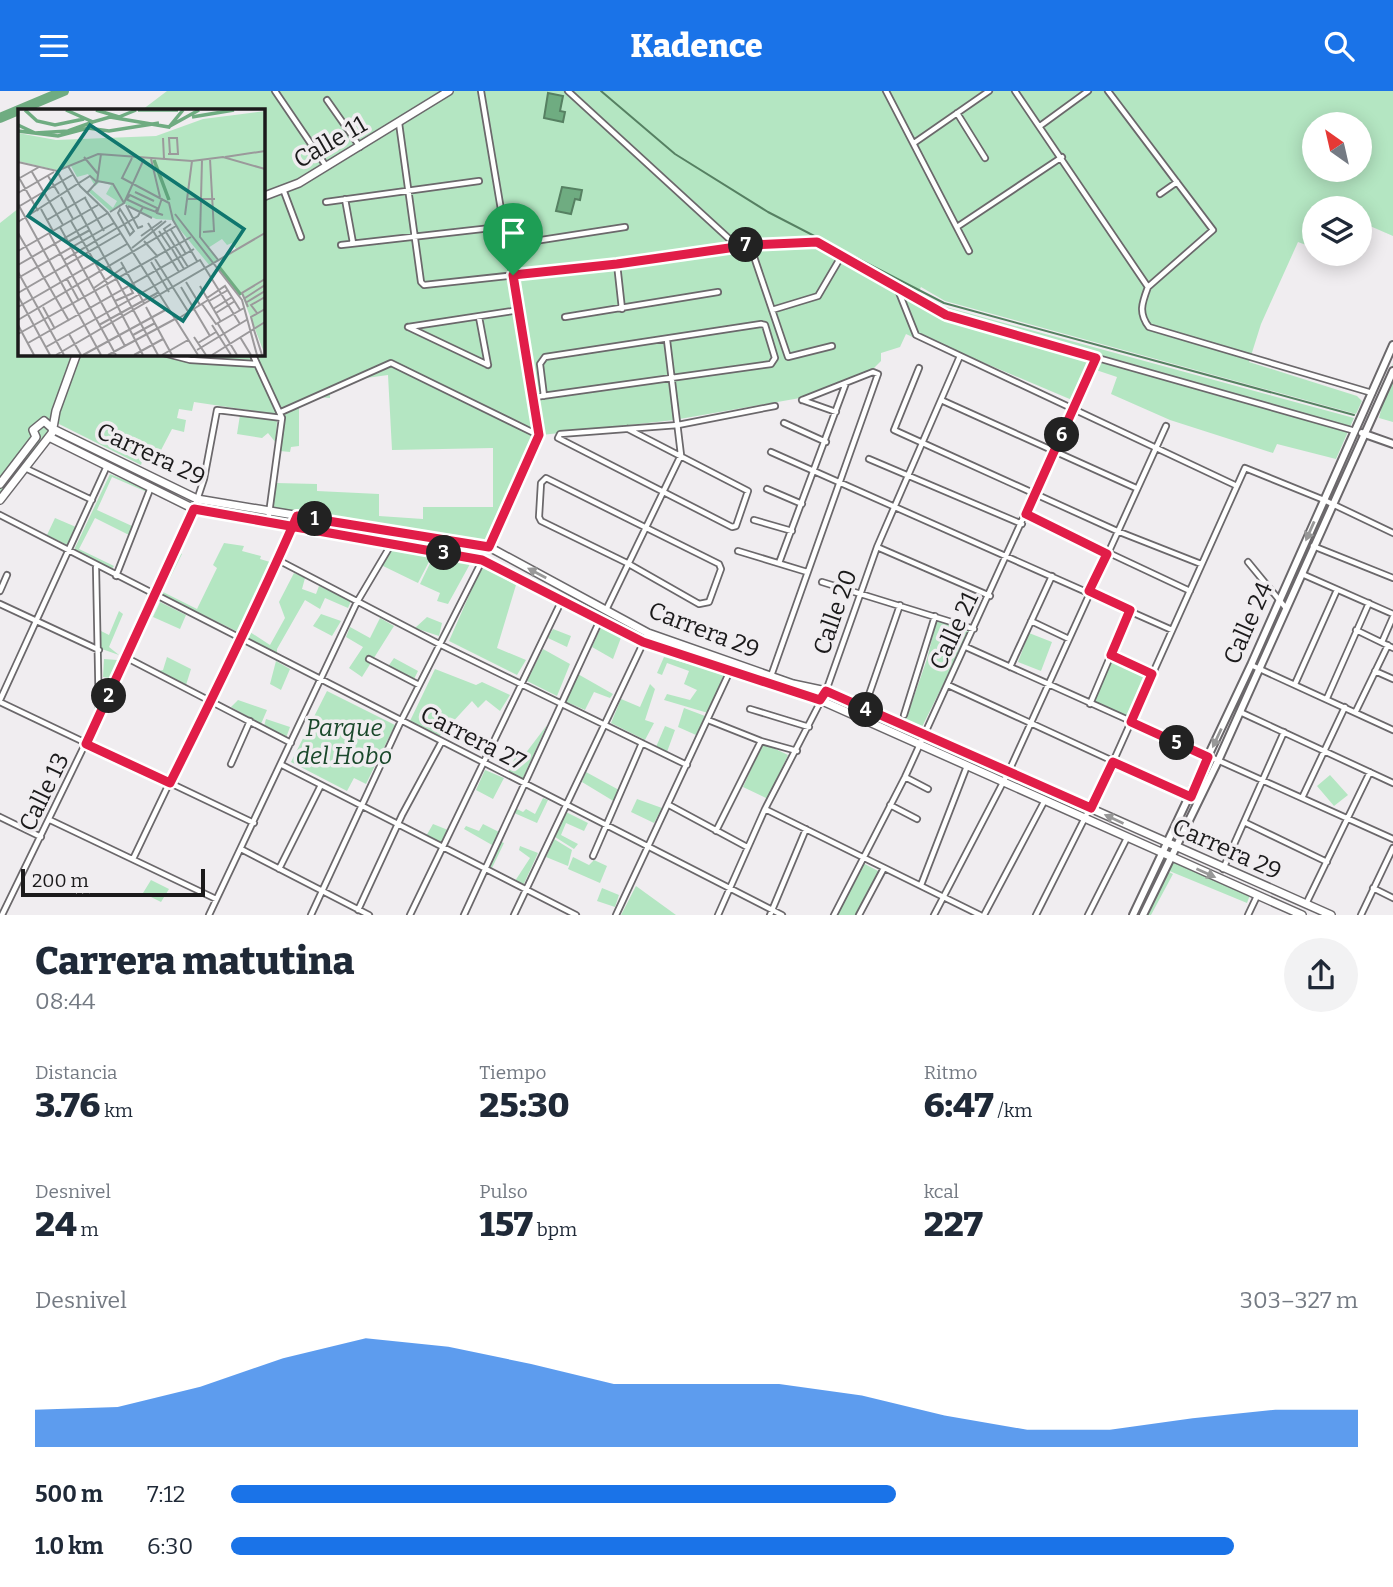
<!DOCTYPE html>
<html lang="es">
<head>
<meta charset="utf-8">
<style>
	:root { --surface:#fff; --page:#f2f2f3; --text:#1f2937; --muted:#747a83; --accent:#1a73e8 }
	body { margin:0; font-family:Bitter,serif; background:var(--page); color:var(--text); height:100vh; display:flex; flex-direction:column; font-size:26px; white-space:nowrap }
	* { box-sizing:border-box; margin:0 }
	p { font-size:23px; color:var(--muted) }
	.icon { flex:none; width:38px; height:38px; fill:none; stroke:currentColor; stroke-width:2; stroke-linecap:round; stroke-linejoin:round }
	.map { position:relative; height:824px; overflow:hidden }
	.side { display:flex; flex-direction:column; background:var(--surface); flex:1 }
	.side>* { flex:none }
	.needle { width:46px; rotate:326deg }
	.buttons { position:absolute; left:1302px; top:21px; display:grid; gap:14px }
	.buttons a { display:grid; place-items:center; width:70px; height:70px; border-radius:50%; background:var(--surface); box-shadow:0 4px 18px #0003; font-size:35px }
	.scale { position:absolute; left:21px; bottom:18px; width:184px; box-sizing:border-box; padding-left:7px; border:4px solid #1b1a1b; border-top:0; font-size:19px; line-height:24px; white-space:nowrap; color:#1b1a1b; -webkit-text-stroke:5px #f0edf0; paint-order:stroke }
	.pin { position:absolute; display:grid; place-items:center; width:60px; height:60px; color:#fff; margin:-72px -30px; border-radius:50% 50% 50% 0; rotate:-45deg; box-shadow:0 0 7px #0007 }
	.pin .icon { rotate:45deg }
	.km { position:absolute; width:35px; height:35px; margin:-18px; border-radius:50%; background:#222; color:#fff; font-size:19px; line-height:35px; text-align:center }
	.round { display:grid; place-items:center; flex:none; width:74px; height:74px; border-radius:37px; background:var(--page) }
	.overview { display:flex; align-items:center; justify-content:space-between; height:119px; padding:0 35px }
	h1 { font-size:38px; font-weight:800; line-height:52px }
	.metrics { display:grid; grid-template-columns:repeat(3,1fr); gap:10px; height:119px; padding:7px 35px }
	.metrics div { display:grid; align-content:center }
	.metrics b { font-size:35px; font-weight:800 }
	.metrics small { font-size:19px; font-weight:400 }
	.metrics p { font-size:19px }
	.chart { height:196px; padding:14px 35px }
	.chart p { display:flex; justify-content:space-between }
	.chart svg { width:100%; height:126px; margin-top:7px; fill:var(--accent); opacity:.7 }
	ul { padding:0 35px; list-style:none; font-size:23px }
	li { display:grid; grid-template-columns:112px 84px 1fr; align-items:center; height:52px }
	li i { height:18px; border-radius:9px; background:var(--accent) }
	header { display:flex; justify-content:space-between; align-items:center; height:91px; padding:0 35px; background:var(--accent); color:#fff; font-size:32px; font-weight:800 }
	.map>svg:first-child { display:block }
	.green { fill:#b4e6c2; fill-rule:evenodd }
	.water { fill:#6fac81; stroke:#568062; stroke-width:2 }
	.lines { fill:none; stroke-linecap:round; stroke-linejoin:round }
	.stream { stroke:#568062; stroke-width:2 }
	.river { stroke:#6fac81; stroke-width:10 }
	.minor-casing { stroke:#6b686b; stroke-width:8 }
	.tertiary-casing { stroke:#6b686b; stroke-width:10 }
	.secondary-casing { stroke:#6b686b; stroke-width:10 }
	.minor { stroke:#fff; stroke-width:4.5 }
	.tertiary { stroke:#fff; stroke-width:6 }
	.secondary { stroke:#fff; stroke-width:7 }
	.oneway { fill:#989898 }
	.route-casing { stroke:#fff; stroke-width:14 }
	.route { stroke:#e11d48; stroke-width:9 }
	.labels { text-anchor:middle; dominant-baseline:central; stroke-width:7; stroke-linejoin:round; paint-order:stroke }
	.street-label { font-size:24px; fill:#1b1a1b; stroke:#f0edf0 }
	.park-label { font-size:24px; font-style:italic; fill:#1a482b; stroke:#f0edf0 }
	.inset-river { fill:none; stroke:#6fac81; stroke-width:3.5 }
	.inset-road { fill:none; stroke:#9b999b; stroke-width:2 }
	.view { fill:#0f766e; fill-opacity:0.15; stroke:#0f766e; stroke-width:3.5 }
	.inset-edge { fill:none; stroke:#1b1a1b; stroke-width:3.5 }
</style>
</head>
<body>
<header><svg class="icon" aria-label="menu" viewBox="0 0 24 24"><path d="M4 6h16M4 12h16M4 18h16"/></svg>Kadence<svg class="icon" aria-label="search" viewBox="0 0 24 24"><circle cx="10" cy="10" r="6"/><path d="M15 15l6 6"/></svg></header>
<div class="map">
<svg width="1393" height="824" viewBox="0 0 1393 824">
	<rect width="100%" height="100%" fill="#f0edf0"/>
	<path class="green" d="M 167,0 L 1393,0 L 1393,145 L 1370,135 L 1360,155 L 1360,117 L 1314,117 L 1314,157 L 1298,151 L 1261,233 L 1249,271 L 1357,305 L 1362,310 L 1356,323 L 945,210 L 921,196 L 918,202 L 942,215 L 1354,327 L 1336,368 L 1277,353 L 1273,362 L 1170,329 L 1111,303 L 1117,286 L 1087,276 L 1072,309 L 942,254 L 938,258 L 906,243 L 900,256 L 881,262 L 881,270 L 873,278 L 800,307 L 674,329 L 533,345 L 486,450 L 443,447 L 272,419 L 276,392 L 317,393 L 317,400 L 379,403 L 379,425 L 423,428 L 423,416 L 493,416 L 493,357 L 392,359 L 388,284 L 366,287 L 330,303 L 330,307 L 317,306 L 299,314 L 299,355 L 291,356 L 290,361 L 280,360 L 282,321 L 282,324 L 194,311 L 192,320 L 179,318 L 177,327 L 186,329 L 184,341 L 172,338 L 159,363 L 146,359 L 141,374 L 55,331 L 0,404 L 0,132 L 19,117 L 19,262 L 262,262 L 262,19 L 142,19 ZM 1314,33 L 1360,33 L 1360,79 L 1314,79 Z
		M 1393,272 L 1393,331 L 1379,327 Z
		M 240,324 L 277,328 L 276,352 L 268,342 L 262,347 L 237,343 Z
		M 110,383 L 147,398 L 147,401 L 112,386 L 97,419 L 132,435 L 129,444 L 95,427 L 79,458 L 114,475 L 111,479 L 73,461 Z
		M 55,427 L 76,436 L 67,454 L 47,444 Z
		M 224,452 L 244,455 L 242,460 L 261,465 L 260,468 L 270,471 L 238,541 L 159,502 L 179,461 L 182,463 L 163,501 L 197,518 L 217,477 L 213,474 Z
		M 391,455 L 433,463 L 418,492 L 381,474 Z
		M 433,466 L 470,473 L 448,513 L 437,510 L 440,502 L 420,493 Z
		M 482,475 L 516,494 L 497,557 L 526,569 L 517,584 L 449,550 Z
		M 294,482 L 305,487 L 302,498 L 316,503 L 319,495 L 351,510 L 348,517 L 325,507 L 320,518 L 305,509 L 277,558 L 277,565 L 246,546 L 250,541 L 270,554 L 285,527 L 279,511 Z
		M 160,511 L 186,524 L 180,538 L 153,526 Z
		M 119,520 L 123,523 L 109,556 L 119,564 L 99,557 L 99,539 L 109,544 Z
		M 321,523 L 341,530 L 332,545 L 313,535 Z
		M 427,526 L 442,532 L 439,545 L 415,537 Z
		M 380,527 L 394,535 L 362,586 L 349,577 L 363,556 L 346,546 L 350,536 L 370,547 Z
		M 937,528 L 970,539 L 921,638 L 905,631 L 927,568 Z
		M 602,534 L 622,544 L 613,568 L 592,556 Z
		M 553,538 L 571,545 L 567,556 L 548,547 Z
		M 1029,542 L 1052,551 L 1041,580 L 1018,571 Z
		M 543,558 L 570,573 L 557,605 L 527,590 Z
		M 167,566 L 191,578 L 186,594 L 158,580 L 163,579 Z
		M 664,566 L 724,583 L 708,622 L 664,609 L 667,603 L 690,609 L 697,599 L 684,593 L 689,580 L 667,572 L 662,584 L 657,582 Z
		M 394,567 L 418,580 L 413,590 L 387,577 Z
		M 104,568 L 117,569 L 116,588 L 103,586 Z
		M 1112,568 L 1148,585 L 1128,627 L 1093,611 Z
		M 276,570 L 290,578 L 281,599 L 270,593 Z
		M 435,578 L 476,594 L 482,591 L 510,604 L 500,620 L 486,609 L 478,617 L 472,610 L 438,647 L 409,632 Z
		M 576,582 L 613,603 L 610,607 L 594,601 L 585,619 L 562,609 Z
		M 650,593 L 655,598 L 645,629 L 654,632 L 645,649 L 611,632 L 621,608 L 640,616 Z
		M 327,600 L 395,634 L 366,693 L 354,687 L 347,700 L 291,671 Z
		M 238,609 L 267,619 L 261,633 L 231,616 Z
		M 684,617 L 705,625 L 696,644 L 678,636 Z
		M 266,628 L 290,636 L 286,647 L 264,635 Z
		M 547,634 L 522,689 L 507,682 L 519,659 L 525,663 Z
		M 665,635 L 675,639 L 667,661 L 656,656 Z
		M 763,652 L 788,664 L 768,708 L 743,696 Z
		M 485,679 L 504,687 L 493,708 L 476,699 Z
		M 586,681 L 619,699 L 615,711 L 582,691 Z
		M 1330,684 L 1348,704 L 1334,715 L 1317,695 Z
		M 543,707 L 548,709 L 537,732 L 512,721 L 515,717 L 523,721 L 526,718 L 535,723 Z
		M 637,708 L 662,717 L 654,732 L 631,721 Z
		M 566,721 L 588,732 L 584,740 L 566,732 L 561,744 L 578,753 L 574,758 L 555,746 Z
		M 433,733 L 448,739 L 439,755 L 425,747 Z
		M 483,733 L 499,741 L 492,754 L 464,738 L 466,735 L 479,740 Z
		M 554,748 L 572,759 L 568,775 L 546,766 Z
		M 499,750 L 504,752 L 491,779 L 515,790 L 530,767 L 519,759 L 520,755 L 538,762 L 522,797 L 486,780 Z
		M 573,766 L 589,774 L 594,769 L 607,775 L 600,792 L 568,778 Z
		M 1172,769 L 1250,804 L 1247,812 L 1167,779 Z
		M 861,771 L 880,781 L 858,824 L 837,824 Z
		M 1167,780 L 1173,783 L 1151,824 L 1144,824 Z
		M 151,789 L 169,798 L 161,811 L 143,802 Z
		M 636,795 L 676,824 L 621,824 Z
		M 602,797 L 619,804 L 615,816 L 597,810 Z"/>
	<path class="water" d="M 548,2 L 563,5 L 560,20 L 565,21 L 563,31 L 544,27 Z
		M 562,96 L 582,99 L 580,109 L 575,108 L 571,123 L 556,120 Z"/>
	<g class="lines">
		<path class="stream" d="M 601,0 L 675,63 L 768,121 L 944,212 L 1354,324"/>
		<path class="river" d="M 0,27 L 64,0"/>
		<defs>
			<path id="minor" d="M 275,0 L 326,75
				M 481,0 L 539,344 L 489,455
				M 568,0 L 737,155
				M 886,0 L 969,160
				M 1015,0 L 1148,196 C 1142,212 1138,222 1149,236 L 1372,302
				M 1108,0 L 1213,139 L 1148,196
				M 327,9 L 360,56
				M 957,22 L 985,67
				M 399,32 L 421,191 L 424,194 L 617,173 L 750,154 L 803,150 L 818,151 L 889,191 L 898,199 L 916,244 L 1237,395
				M 1040,35 L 1088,0
				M 914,52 L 989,0
				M 283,98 L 301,146
				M 1160,103 L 1177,91
				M 345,108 L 353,152
				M 326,111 L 479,90
				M 957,136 L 1062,66
				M 341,154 L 491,137
				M 509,154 L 625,136
				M 750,154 L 788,266 L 832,255
				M 617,173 L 622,218
				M 899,199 L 946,224 L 1355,340
				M 772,219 L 818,205 L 842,164
				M 479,226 L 488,274
				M 565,226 L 718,201
				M 408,236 L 519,219
				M 408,236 L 488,274
				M 163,262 L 190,269 L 256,273
				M 252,262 L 282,327 L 268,430
				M 919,277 L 894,339 L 1117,440 L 1201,473
				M 535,306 L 771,273 L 775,267 L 765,234 L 761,233 L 545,266 L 540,273 L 544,305
				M 802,309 L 836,321
				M 941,309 L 1136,397
				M 281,321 L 391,272 L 538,344
				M 784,332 L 826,351
				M 628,338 L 748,400 L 736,435 L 732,436 L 558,347 L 560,343 L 678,334 L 775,315
				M 771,361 L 1172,539
				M 869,368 L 1022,433
				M 25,377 L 92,409
				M 546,387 L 719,473 L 721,478 L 709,511 L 699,513 L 627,472 L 541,430 L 539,426 L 541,392 Z
				M 767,398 L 802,413
				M 1026,423 L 1190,500
				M 0,424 L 782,824
				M 754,429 L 792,440
				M 1313,455 L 1393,487
				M 877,456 L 990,505
				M 738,460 L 807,481
				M 278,469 L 439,553 L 687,674
				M 1248,471 L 1285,516
				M 779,472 L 846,292
				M 96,476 L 99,625
				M 1302,483 L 1393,523
				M 116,485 L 151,396
				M 822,491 L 974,538
				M 0,500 L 7,484
				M 0,513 L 99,559
				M 606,519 L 681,364 L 667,249
				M 1031,530 L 1069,548
				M 1356,539 L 1393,557
				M 1382,551 L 1393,526
				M 966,556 L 1393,748
				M 1111,564 L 1152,584
				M 127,567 L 291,652
				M 369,568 L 419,594
				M 1251,574 L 1393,639
				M 1010,576 L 1052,485
				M 1375,580 L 1393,588
				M 771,585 L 878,283 L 873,281 L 802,309
				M 1295,593 L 1337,499
				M 948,594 L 1191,706
				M 1327,607 L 1369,512
				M 0,609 L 107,375
				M 0,611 L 254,732
				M 1090,613 L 1130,519
				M 750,618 L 809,636
				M 864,618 L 900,514
				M 1356,620 L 1388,554
				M 1240,621 L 1393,692
				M 904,624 L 935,525
				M 708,629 L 761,650 L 797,660
				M 231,673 L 250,630
				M 282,674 L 576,824
				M 905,686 L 928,698
				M 1302,707 L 1345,616
				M 669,714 L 747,756
				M 890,714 L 917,728
				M 765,718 L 980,824
				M 0,726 L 41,746
				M 50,729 L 216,808
				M 1244,731 L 1327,771
				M 716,740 L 761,650
				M 241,758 L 369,824
				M 593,765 L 642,652
				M 133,768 L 297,425
				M 279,778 L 321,694
				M 1223,778 L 1284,641
				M 921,794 L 967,675
				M 1373,797 L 1393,807
				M 1306,813 L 1370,681
				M 358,819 L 402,724 L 442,650
				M 2,824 L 127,567 L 194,418 L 204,388 L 217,319 L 282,327
				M 209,824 L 357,511 L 392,452
				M 311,824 L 401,630 L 482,470
				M 410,824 L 561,511
				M 464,824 L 600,529
				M 514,824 L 648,542
				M 616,824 L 729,582
				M 718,824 L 765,718 L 826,600 L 877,456 L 960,265
				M 770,824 L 806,738
				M 834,824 L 905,686 L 1096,267
				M 859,824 L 884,777
				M 934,824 L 1009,680 L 1166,335
				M 984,824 L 1045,709
				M 1036,824 L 1113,671 L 1245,377 L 1324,409 L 1393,442
				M 1088,824 L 1127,747
				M 1248,824 L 1257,805
				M 1361,824 L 1393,757"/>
			<path id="tertiary" d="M 1362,342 L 1393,353
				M 1133,824 L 1251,574 L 1393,254
				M 1143,824 L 1218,670 L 1393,280"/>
			<path id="secondary" d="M 262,106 L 299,92 L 449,0
				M 49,346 L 194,418 L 482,469 L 643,551 L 820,609 L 1302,824
				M 0,393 L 36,346 L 33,339 L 44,330 L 53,338 L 197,408 L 489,456 L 648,542 L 793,593 L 826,600 L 1331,824
				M 0,409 L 52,342 L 56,320 L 77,262"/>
		</defs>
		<use href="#minor" class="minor-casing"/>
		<use href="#tertiary" class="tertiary-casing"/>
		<use href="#secondary" class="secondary-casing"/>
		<use href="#minor" class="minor"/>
		<use href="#tertiary" class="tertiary"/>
		<use href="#secondary" class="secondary"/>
	</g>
	<defs><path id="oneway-solid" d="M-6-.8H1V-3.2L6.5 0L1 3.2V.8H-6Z" transform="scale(1.75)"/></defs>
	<g class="oneway">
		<use href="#oneway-solid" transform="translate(1310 440) rotate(114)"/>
		<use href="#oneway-solid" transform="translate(537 482) rotate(-152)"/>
		<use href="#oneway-solid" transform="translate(1217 647) rotate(115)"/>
		<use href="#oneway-solid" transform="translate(1114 728) rotate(-155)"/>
		<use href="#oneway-solid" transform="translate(1206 782) rotate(24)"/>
	</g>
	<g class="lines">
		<defs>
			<path id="route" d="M 513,184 L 539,344 L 489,456 L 297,425 C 258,515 214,604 170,692 L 86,653 L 194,418 L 482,469 L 643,551 L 820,609 L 826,600 L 1091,717 L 1113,671 L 1191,706 L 1208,666 L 1131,631 L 1152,583 L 1111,564 L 1130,519 L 1089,500 L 1107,463 L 1026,423 L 1096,267 L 946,224 L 817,151 L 750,154 L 617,173 L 513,184"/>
		</defs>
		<use href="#route" class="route-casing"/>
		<use href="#route" class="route"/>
	</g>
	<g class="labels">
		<g class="street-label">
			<text transform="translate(330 51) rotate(-30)">Calle 11</text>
			<text transform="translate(151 363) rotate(25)">Carrera 29</text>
			<text transform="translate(835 521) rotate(-71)">Calle 20</text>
			<text transform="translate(1248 532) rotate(-66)">Calle 24</text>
			<text transform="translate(704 539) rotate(21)">Carrera 29</text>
			<text transform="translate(954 540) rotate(-65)">Calle 21</text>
			<text transform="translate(473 647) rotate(27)">Carrera 27</text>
			<text transform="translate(44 701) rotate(-64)">Calle 13</text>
			<text transform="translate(1227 758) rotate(24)">Carrera 29</text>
		</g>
		<g class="park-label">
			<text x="344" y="637">Parque<tspan x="344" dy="28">del Hobo</tspan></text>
		</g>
	</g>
	<g transform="translate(18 18)">
		<rect width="247" height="247" fill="#f0edf0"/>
		<path d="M 247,2 L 247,246 L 223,184 L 200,155 L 218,140 L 214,134 L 209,136 L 204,130 L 190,139 L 200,151 L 192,157 L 154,111 L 138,110 L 105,94 L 92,102 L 71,83 L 73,80 L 95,99 L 99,92 L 88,85 L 93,76 L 82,73 L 77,77 L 70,65 L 59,68 L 53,57 L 38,61 L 0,52 L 0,24 L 38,31 L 138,27 L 185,10 Z" fill="#b4e6c2"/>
		<path class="inset-river" d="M 7,1 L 19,12 L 37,16 L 66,10M 48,1 L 75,13 L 92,8 L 151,18 L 165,1M 78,1 L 101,8 L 118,1M 120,1 L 160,1M 174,8 L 216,1M 0,16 L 17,24 L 50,22 L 75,13M 152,17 L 181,1M 0,22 L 40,27 L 70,19 L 91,22 L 141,14M 136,51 L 151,91M 201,158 L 223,186"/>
		<path class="inset-road" d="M 145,29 L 146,50M 150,45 L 160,45 L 159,29 L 151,29 L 152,45M 66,48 L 80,65M 207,48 L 247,42M 114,49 L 104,69 L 151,94 L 155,111 L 179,152M 133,50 L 142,88M 184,51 L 182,128 L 201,152M 0,53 L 39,62 L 80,45 L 174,52 L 205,48 L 247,60M 50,57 L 62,77 L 90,104 L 180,246M 39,62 L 140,246M 14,63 L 45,116M 0,67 L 20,102M 30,67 L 41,85M 0,70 L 21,58M 79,72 L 95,75 L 106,94M 117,83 L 136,92M 0,84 L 36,63M 69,84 L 79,73 L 83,45M 43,88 L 55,110M 67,89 L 86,122M 144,89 L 139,104 L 145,106M 108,90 L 125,98 L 138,103 L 139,99 L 112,86 L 109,90M 169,90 L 197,90M 0,95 L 83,246M 108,96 L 120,119 L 125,117M 110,97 L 134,109M 0,98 L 56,65M 23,100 L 35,122M 102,100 L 116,122 L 112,126 L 100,104 ZM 92,103 L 106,94 L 126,50M 157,105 L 224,191 L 239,246M 167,106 L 174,52M 29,111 L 68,88M 53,112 L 90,176M 0,113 L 72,67 L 79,73M 130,114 L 161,163M 153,115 L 146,120 L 170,158M 42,118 L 107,237M 100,119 L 120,107 L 125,98M 153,121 L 168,145M 141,122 L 153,140M 185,123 L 196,122 L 192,50M 0,124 L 51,212M 31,124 L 98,246M 123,127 L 144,112M 126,132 L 140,148M 50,133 L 72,121M 114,139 L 148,112M 154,140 L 166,160M 0,142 L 80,96M 137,150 L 171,204M 46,151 L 99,119M 103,153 L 126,194M 133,153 L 151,183M 0,156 L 90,104M 0,163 L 46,246M 0,169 L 96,114M 49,170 L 61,192M 168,173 L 182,196M 89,177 L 125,246M 182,177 L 203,213M 163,178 L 192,227M 76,179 L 106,158M 0,184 L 103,124M 0,187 L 32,246M 189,189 L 207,177 L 222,201M 227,189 L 247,176M 97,192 L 115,184 L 112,178M 191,192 L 210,181M 229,193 L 247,182M 184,195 L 198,215 L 226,199M 0,198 L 109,135M 25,198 L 37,220M 128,198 L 154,246M 230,198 L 224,184 L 247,170M 195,200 L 214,188M 198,204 L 217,192M 239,204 L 233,196 L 247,188M 0,211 L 158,117M 158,211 L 190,191M 200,215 L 219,246M 0,216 L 16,246M 81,216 L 141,183M 194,216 L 213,246M 236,219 L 233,208 L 247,200M 236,221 L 244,246M 0,225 L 173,128M 51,225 L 63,246M 115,226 L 137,214M 176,228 L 188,246M 222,228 L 233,246M 10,234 L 176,140M 180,234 L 198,223M 28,238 L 182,151 L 222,215M 179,241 L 230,210M 38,246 L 247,124M 65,246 L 151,199M 90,246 L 157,210M 116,246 L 145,230M 144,246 L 170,231M 194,246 L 247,213"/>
		<path class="view" d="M 72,16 L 226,120 L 165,212 L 10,107 Z"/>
		<rect width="247" height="247" class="inset-edge"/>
	</g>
</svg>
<div class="buttons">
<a><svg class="needle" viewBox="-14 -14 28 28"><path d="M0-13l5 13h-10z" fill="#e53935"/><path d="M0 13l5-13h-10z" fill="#747a83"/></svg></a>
<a><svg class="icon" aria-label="layers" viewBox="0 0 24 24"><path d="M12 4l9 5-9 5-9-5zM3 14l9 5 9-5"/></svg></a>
</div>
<div class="scale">200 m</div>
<div class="pin" style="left:513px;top:184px;background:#1e9e55"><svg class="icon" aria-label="arrive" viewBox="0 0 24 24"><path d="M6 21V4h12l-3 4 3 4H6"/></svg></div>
<b class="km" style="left:315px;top:428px">1</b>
<b class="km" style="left:109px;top:605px">2</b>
<b class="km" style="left:444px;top:462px">3</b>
<b class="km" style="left:866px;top:619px">4</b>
<b class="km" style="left:1177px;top:652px">5</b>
<b class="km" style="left:1062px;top:344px">6</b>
<b class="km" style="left:746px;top:154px">7</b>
</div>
<section class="side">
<div class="overview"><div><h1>Carrera matutina</h1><p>08:44</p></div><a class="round"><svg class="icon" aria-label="share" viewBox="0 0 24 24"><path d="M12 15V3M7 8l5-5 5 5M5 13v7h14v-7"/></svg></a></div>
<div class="metrics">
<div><p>Distancia</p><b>3.76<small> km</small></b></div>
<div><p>Tiempo</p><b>25:30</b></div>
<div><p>Ritmo</p><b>6:47<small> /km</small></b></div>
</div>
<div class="metrics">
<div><p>Desnivel</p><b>24<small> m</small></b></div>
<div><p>Pulso</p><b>157<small> bpm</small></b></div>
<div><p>kcal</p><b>227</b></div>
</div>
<div class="chart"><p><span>Desnivel</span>303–327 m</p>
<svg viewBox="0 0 160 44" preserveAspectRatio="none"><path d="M0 44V31L10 30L20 23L30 13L40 6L50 9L60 15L70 22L80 22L90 22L100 26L110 33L120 38L130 38L140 34L150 31L160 31V44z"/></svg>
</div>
<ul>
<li><b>500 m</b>7:12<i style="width:59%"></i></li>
<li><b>1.0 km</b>6:30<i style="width:89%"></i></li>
</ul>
</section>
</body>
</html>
